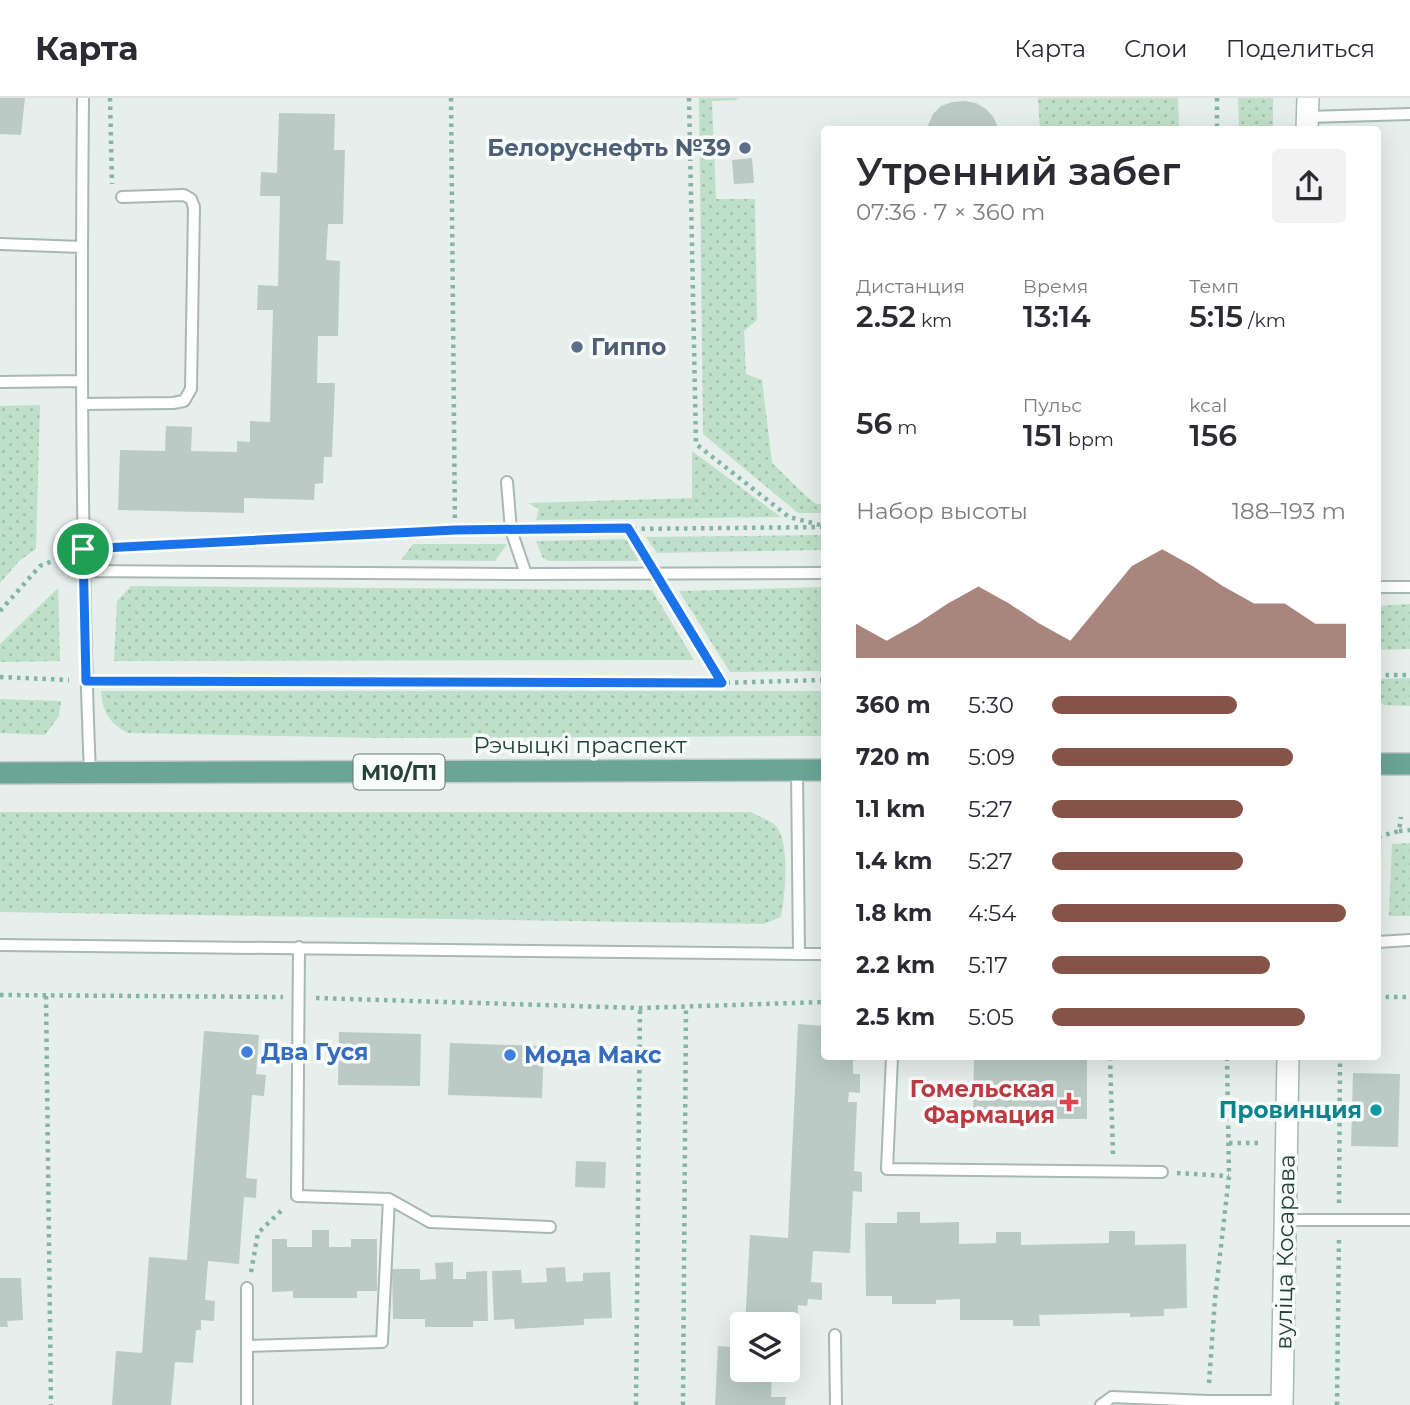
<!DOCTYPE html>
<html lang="ru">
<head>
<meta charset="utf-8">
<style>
	:root { --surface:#fff; --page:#f2f2f3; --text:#2b2b33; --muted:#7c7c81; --line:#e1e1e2; --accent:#855347 }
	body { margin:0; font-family:Montserrat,sans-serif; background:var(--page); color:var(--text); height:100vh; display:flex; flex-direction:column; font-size:26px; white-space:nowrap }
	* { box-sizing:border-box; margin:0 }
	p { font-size:23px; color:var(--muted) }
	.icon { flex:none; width:38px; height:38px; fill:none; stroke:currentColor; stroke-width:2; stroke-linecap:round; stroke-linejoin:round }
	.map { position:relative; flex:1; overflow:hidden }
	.sheet { position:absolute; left:821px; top:28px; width:560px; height:934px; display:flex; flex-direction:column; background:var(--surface); border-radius:7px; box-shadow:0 7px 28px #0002 }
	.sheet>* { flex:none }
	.controls { position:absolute; left:730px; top:1214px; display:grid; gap:14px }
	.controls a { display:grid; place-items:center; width:70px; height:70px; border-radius:7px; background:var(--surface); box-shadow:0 7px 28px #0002; font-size:35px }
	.pin { position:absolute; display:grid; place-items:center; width:60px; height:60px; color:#fff; margin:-30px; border:4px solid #fff; border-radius:50%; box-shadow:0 2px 7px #0007 }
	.round { display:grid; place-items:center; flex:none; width:74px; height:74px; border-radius:7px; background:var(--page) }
	.overview { display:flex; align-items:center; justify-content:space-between; height:119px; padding:0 35px }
	h1 { font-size:38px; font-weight:600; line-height:52px }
	.figures { display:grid; grid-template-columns:repeat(3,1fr); gap:10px; height:119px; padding:7px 35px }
	.figures div { display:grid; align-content:center }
	.figures b { font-size:30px; font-weight:600 }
	.figures small { font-size:19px; font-weight:400 }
	.figures p { font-size:19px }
	.chart { height:196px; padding:14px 35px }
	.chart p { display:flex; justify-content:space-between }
	.chart svg { width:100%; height:126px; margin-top:7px; fill:var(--accent); opacity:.7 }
	ul { padding:0 35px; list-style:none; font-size:23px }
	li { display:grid; grid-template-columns:112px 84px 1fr; align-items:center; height:52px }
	li i { height:18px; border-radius:9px; background:var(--accent) }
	header { display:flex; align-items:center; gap:42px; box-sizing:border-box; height:98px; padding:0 35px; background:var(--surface); border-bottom:2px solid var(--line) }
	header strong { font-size:33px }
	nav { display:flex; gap:38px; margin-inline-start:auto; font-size:24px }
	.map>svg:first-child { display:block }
	.grass { fill:url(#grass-dots) }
	.building { fill:#bbcac4 }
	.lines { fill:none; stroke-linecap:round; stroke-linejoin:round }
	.service-casing { stroke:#a8b8b2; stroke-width:14 }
	.tertiary-casing { stroke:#a8b8b2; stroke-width:24 }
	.secondary-casing { stroke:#a4bbb3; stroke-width:24 }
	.primary-casing { stroke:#c2cac8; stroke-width:24 }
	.path { stroke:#86b3a5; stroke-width:4.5; stroke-dasharray:3.5 5; stroke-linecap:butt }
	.service { stroke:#fff; stroke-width:10 }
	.tertiary { stroke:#fff; stroke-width:21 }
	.secondary { stroke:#fff; stroke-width:21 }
	.primary { stroke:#6aa596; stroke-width:21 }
	.route-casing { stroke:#fff; stroke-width:14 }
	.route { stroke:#1a73e8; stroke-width:9 }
	.service-dot { fill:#5c6f8a; stroke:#f7fbf9; stroke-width:2.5 }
	.shop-dot { fill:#3f7fe0; stroke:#f7fbf9; stroke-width:2.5 }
	.health-dot { fill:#e0444e; stroke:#f7fbf9; stroke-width:2.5 }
	.culture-dot { fill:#0f9aa8; stroke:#f7fbf9; stroke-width:2.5 }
	.labels { text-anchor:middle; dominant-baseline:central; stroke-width:7; stroke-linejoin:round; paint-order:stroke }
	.shield { fill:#f7fbf9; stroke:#637a73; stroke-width:2 }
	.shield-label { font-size:21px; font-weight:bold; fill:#24423a }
	.service-label { font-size:23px; font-weight:bold; fill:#4e5e75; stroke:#f7fbf9; text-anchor:end }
	.street-label { font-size:23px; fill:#24423a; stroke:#f7fbf9 }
	.shop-label { font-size:23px; font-weight:bold; fill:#366cbe; stroke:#f7fbf9; text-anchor:start }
	.health-label { font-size:23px; font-weight:bold; fill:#be3a42; stroke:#f7fbf9; text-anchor:end }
	.culture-label { font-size:23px; font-weight:bold; fill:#0d838f; stroke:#f7fbf9; text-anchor:end }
</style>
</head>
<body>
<header>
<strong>Карта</strong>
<nav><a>Карта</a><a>Слои</a><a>Поделиться</a></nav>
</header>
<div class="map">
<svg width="1410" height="1307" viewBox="0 0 1410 1307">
	<defs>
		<pattern id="grass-dots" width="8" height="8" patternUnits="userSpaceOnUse" patternTransform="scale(1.75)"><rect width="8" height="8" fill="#bfe0c8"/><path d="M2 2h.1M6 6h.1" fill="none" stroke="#a4c1ad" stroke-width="1.8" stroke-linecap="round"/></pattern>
	</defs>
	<rect width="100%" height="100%" fill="#e6efeb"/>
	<path class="grass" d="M 699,0 L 738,0 L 736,2 L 712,3 L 716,101 L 755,101 L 757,222 L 744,233 L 746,276 L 762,282 L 772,365 L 806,398 L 816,406 L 824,406 L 824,415 L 798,415 L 703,336 Z
		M 1038,0 L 1178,0 L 1179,31 L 1040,31 Z
		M 1238,0 L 1273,0 L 1273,31 L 1239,31 Z
		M 40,307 L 36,451 L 19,463 L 0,485 L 0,308 Z
		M 692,353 L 781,419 L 536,422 L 539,411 L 528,405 L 692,400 Z
		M 824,437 L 824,452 L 657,455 L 646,439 Z
		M 626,441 L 639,463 L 549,463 L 543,460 L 536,443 Z
		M 413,446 L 507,446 L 495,463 L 401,462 Z
		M 131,488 L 652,492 L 694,562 L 114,563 L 117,503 Z
		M 824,489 L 824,573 L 730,574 L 679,493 Z
		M 58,490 L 60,563 L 0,564 L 0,546 Z
		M 1410,506 L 1410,551 L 1377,552 L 1377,508 Z
		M 1410,580 L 1410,608 L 1384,607 L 1377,602 L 1377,581 Z
		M 101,593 L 824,593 L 824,638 L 380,640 L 128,635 C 109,625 103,615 101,593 Z
		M 0,601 L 61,603 L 59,618 L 45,637 L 0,635 Z
		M 0,714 L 751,714 C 758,718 769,722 775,727 C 791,743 785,798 781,819 L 764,826 L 0,814 Z
		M 1410,745 L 1410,818 L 1389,818 L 1392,746 Z"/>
	<path class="building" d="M 0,0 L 25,0 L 21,37 L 0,36 Z
		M 964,3 L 976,5 L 986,11 L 994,20 L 999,32 L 926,32 L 933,16 L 941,8 L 952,4 Z
		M 279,15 L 335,16 L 334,52 L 345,52 L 343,126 L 328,126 L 326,162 L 340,163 L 338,238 L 318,238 L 317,285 L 335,285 L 332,359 L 324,359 L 323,385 L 315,386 L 314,402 L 244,400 L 244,415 L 118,412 L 120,352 L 165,353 L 166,328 L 192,329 L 191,353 L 237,354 L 237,343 L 250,344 L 250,323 L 270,324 L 273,212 L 257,212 L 258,187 L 278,188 L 280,98 L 260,98 L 261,74 L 277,75 Z
		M 752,60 L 754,85 L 734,86 L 732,62 Z
		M 798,926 L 824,928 L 824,959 L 853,959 L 853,976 L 860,976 L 860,995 L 849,994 L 848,1004 L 857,1004 L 854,1073 L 862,1074 L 862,1094 L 853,1093 L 850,1155 L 813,1153 L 811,1184 L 822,1185 L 822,1202 L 808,1201 L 807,1208 L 798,1207 L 796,1253 L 788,1252 L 788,1227 L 745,1227 L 750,1137 L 788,1140 Z
		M 204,933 L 259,937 L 256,976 L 266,977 L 264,998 L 252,997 L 246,1080 L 257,1081 L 256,1100 L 244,1099 L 239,1166 L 208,1163 L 205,1202 L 215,1203 L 214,1223 L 201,1222 L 201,1232 L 196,1232 L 193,1265 L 175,1264 L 171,1307 L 112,1307 L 116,1253 L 142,1255 L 149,1159 L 187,1162 Z
		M 339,934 L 421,936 L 420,988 L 338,987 Z
		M 450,945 L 544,948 L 542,1000 L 448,997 Z
		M 974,959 L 1087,959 L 1087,1021 L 973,1021 Z
		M 1353,975 L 1400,976 L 1398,1049 L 1351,1048 Z
		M 576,1063 L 606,1064 L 605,1090 L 575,1089 Z
		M 897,1114 L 920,1114 L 920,1125 L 959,1124 L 959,1146 L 996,1145 L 996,1134 L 1021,1134 L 1021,1147 L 1109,1145 L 1109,1133 L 1135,1133 L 1135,1147 L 1186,1146 L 1187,1210 L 1164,1211 L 1164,1218 L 1130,1219 L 1130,1215 L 1039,1217 L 1040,1228 L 1013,1228 L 1013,1222 L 960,1222 L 960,1201 L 936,1202 L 936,1206 L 892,1206 L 892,1198 L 866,1198 L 865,1125 L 897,1125 Z
		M 312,1132 L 329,1132 L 329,1149 L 351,1149 L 351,1141 L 377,1141 L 377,1193 L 357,1193 L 357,1200 L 293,1200 L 293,1193 L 272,1194 L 272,1141 L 287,1141 L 287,1149 L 312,1149 Z
		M 453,1164 L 453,1181 L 466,1181 L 466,1174 L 487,1173 L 488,1223 L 473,1223 L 473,1229 L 425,1229 L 425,1221 L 393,1221 L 392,1171 L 420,1171 L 420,1182 L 436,1181 L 435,1165 Z
		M 565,1169 L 566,1184 L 583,1183 L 583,1175 L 610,1174 L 612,1220 L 584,1221 L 584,1227 L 515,1231 L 514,1221 L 494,1222 L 492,1173 L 521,1172 L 522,1185 L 547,1184 L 546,1170 Z
		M 0,1180 L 21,1180 L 23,1222 L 7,1223 L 8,1229 L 0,1229 Z
		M 718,1248 L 742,1250 L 742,1272 L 772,1272 L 771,1299 L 786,1299 L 785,1307 L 715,1307 Z"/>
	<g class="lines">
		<defs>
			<path id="service" d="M 83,0 C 81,225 81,451 90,676
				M 1307,19 L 1410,16
				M 0,146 L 82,149
				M 0,284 L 82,283
				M 82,306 L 173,305 L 184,303 L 191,291 L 194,109 L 191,101 L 184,97 L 122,99
				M 507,384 L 511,432 L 526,476
				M 84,473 L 526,476 L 824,475
				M 1377,489 L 1410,489
				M 1377,844 L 1410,842
				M 0,847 L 799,856 L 797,672
				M 299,849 L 297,1098 L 389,1101 L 430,1124 L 550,1129
				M 799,856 L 824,856
				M 892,959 L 887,1071 L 1162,1074
				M 1286,1122 L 1410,1122
				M 835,1237 L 836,1307
				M 248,1248 L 382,1244 L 389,1101
				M 247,1307 L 247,1190
				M 1101,1307 L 1112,1299 L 1208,1303 L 1282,1303"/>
			<path id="tertiary" d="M 1307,32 L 1308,0"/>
			<path id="secondary" d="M 1282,1307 L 1288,959"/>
			<path id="primary" d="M 1377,666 L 1410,666
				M 0,675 L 824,672"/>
		</defs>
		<use href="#service" class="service-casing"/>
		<use href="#tertiary" class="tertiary-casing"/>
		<use href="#secondary" class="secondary-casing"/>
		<use href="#primary" class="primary-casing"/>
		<path class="path" d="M 110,0 L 112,86
			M 451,0 L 455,432 L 494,432
			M 689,0 L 696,346 L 789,419 L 820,427
			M 1217,0 L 1217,32
			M 629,431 L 644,456
			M 531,432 L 824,429
			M 100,451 L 455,432
			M 666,494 L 722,585
			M 0,513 L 40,468 L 67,457
			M 1377,577 L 1410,577
			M 0,579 L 69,582
			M 106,583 L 722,585 L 824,582
			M 1399,733 L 1410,732
			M 1378,739 L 1399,733 L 1401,719
			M 1378,825 L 1379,738
			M 0,897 L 283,899
			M 46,898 L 51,1307
			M 1377,899 L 1410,899
			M 316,900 L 640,910 L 824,904
			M 1110,959 L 1113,1056
			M 1229,1045 L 1263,1045
			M 1177,1075 L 1229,1078
			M 1339,1105 L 1340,959
			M 251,1174 L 258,1135 L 283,1111
			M 1209,1285 L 1215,1201 L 1229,1078 L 1227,959
			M 636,1307 L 640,910
			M 683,1307 L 686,909
			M 1337,1307 L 1339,1138"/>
		<use href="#service" class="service"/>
		<use href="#tertiary" class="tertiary"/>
		<use href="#secondary" class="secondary"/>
		<use href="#primary" class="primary"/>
	</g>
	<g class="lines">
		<defs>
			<path id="route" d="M 628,430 L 722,585 L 86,583 L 83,451 L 455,432 Z"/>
		</defs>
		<use href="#route" class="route-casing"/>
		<use href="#route" class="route"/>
	</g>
	<g class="service-dot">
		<circle cx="745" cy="50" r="7"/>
		<circle cx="577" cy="249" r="7"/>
	</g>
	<g class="shop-dot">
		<circle cx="247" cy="954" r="7"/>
		<circle cx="510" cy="957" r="7"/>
	</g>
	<path class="health-dot" d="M1065.5 993.5h7v7h7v7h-7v7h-7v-7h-7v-7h7z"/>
	<circle class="culture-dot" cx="1376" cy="1012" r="7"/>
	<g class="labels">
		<rect class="shield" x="353.5" y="656.5" width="91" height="35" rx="5"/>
		<g class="shield-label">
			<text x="399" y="674">М10/П1</text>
		</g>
		<g class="service-label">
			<text x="731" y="50">Белоруснефть №39</text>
			<text x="591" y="249" text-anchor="start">Гиппо</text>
		</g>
		<g class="street-label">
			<text x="580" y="647">Рэчыцкі праспект</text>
			<text transform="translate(1285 1154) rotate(-89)">вуліца Косарава</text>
		</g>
		<g class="shop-label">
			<text x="261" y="954">Два Гуся</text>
			<text x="524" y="957">Мода Макс</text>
		</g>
		<g class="health-label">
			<text x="1055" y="991">Гомельская<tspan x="1055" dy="26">Фармация</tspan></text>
		</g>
		<g class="culture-label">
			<text x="1362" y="1012">Провинция</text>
		</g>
	</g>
</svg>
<div class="controls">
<a><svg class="icon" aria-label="layers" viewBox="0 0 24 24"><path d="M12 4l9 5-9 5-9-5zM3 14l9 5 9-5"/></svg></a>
</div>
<div class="pin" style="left:83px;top:451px;background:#1e9e55"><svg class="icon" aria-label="arrive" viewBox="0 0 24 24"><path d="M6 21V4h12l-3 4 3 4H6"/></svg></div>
<section class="sheet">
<div class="overview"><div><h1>Утренний забег</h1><p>07:36 · 7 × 360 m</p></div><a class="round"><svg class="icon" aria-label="share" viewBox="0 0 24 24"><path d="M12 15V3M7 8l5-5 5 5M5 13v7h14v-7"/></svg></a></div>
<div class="figures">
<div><p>Дистанция</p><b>2.52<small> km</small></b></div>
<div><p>Время</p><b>13:14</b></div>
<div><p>Темп</p><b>5:15<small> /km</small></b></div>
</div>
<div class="figures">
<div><b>56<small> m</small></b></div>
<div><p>Пульс</p><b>151<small> bpm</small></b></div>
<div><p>kcal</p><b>156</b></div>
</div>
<div class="chart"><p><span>Набор высоты</span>188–193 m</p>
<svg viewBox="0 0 160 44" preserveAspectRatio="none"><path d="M0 44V32L10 38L20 32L30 25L40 19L50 25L60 32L70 38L80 25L90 12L100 6L110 12L120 19L130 25L140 25L150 32L160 32V44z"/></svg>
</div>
<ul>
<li><b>360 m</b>5:30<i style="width:63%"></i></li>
<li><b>720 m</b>5:09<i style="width:82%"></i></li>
<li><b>1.1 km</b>5:27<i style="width:65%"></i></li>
<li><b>1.4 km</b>5:27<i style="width:65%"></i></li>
<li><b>1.8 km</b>4:54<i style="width:100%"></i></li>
<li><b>2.2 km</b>5:17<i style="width:74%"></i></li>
<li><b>2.5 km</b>5:05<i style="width:86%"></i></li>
</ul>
</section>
</div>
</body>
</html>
